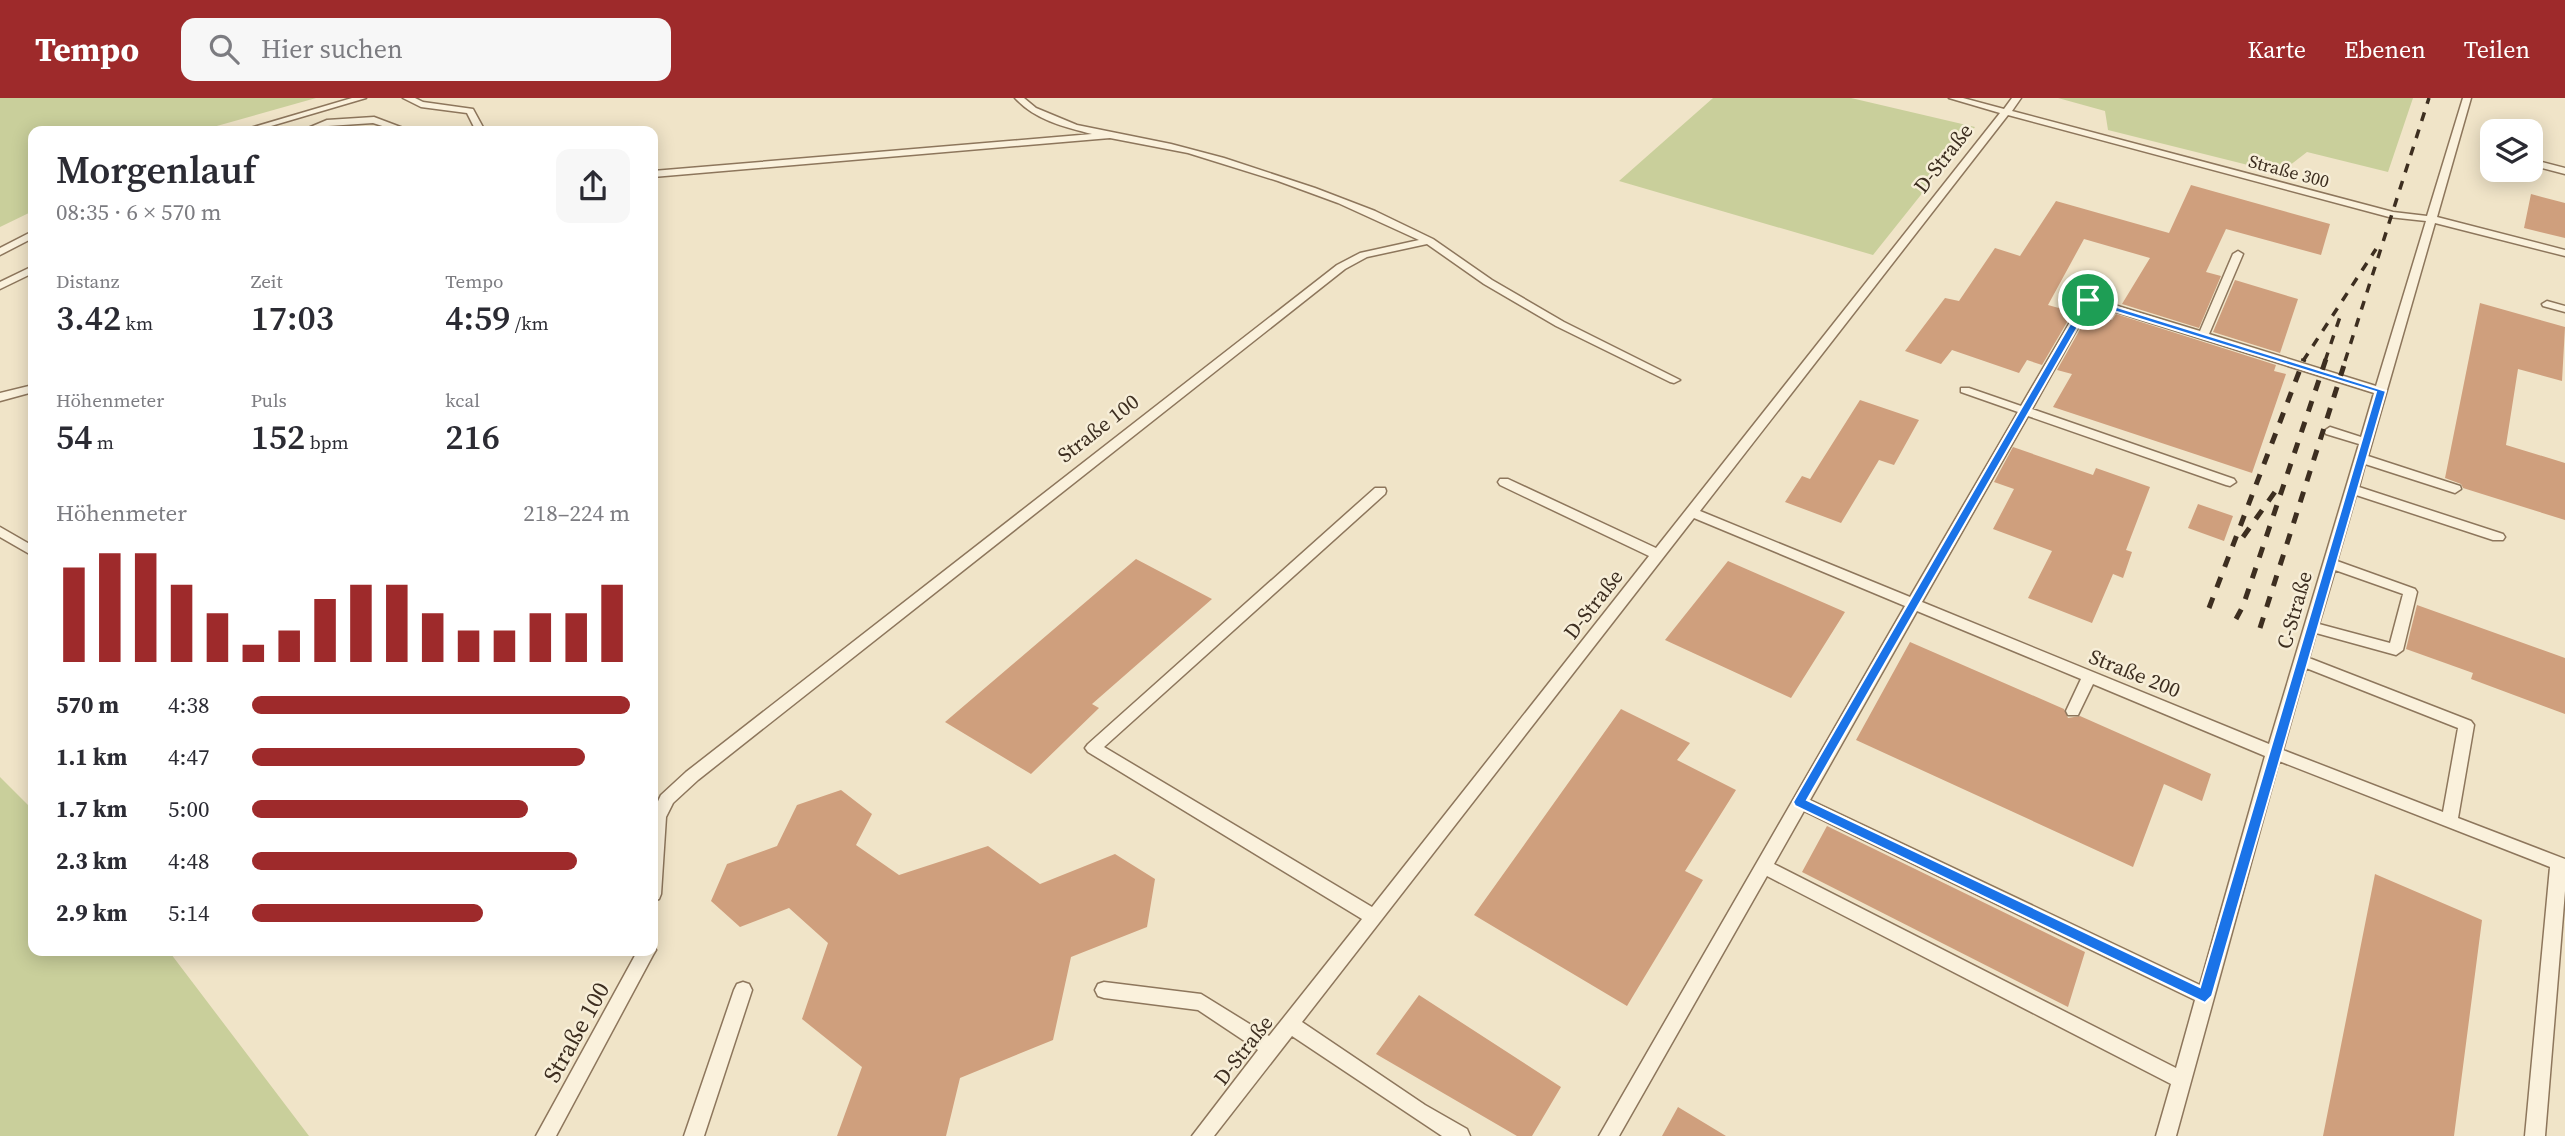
<!DOCTYPE html>
<html lang="de">
<head>
<meta charset="utf-8">
<style>
	:root { --surface:#fff; --page:#f7f7f7; --text:#2b2b33; --muted:#7c7c81; --accent:#9e2a2b }
	body { margin:0; font-family:"Source Serif 4",serif; background:var(--page); color:var(--text); height:100vh; display:flex; flex-direction:column; font-size:26px; white-space:nowrap }
	* { box-sizing:border-box; margin:0 }
	p { font-size:23px; color:var(--muted) }
	.icon { flex:none; width:38px; height:38px; fill:none; stroke:currentColor; stroke-width:2; stroke-linecap:round; stroke-linejoin:round }
	.map { position:relative; flex:1; overflow:hidden }
	.drawer { position:absolute; left:28px; top:28px; width:630px; height:830px; display:flex; flex-direction:column; background:var(--surface); border-radius:14px; box-shadow:0 4px 18px #0003 }
	.drawer>* { flex:none }
	.buttons { position:absolute; left:2480px; top:21px; display:grid; gap:14px }
	.buttons a { display:grid; place-items:center; width:63px; height:63px; border-radius:14px; background:var(--surface); box-shadow:0 4px 18px #0003; font-size:35px }
	.pin { position:absolute; display:grid; place-items:center; width:60px; height:60px; color:#fff; margin:-30px; border:4px solid #fff; border-radius:50%; box-shadow:0 2px 7px #0007 }
	.round { display:grid; place-items:center; flex:none; width:74px; height:74px; border-radius:14px; background:var(--page) }
	.overview { display:flex; align-items:center; justify-content:space-between; height:119px; padding:0 28px }
	h1 { font-size:38px; font-weight:600; line-height:52px }
	.figures { display:grid; grid-template-columns:repeat(3,1fr); gap:10px; height:119px; padding:7px 28px }
	.figures div { display:grid; align-content:center }
	.figures b { font-size:35px; font-weight:600 }
	.figures small { font-size:19px; font-weight:400 }
	.figures p { font-size:19px }
	.chart { height:196px; padding:14px 28px }
	.chart p { display:flex; justify-content:space-between }
	.chart svg { width:100%; height:126px; margin-top:7px; stroke:var(--accent); stroke-width:6 }
	ul { padding:0 28px; list-style:none; font-size:23px }
	li { display:grid; grid-template-columns:112px 84px 1fr; align-items:center; height:52px }
	li i { height:18px; border-radius:9px; background:var(--accent) }
	header { display:flex; align-items:center; gap:42px; box-sizing:border-box; height:98px; padding:0 35px; background:var(--accent); color:#fff }
	header strong { font-size:33px }
	nav { display:flex; gap:38px; margin-inline-start:auto; font-size:24px }
	.search { width:490px; height:63px; background:var(--page); display:flex; align-items:center; gap:18px; box-sizing:border-box; padding:0 24px; border-radius:14px; color:var(--muted); font-size:26px }
	.map>svg:first-child { display:block }
	.green { fill:#c9cf9b }
	.building { fill:#cf9f7d }
	.lines { fill:none; stroke-linecap:round; stroke-linejoin:round }
	.lane-casing { stroke:#8d765c; stroke-width:3 }
	.lane { fill:#faf1dc; fill-rule:evenodd }
	.rail-far1 { stroke:#3d2e20; stroke-width:3.5; stroke-dasharray:9 9; stroke-linecap:butt }
	.rail { stroke:#3d2e20; stroke-width:5; stroke-dasharray:11 11; stroke-linecap:butt }
	.route { fill:#1a73e8; stroke:#fff; stroke-width:2; fill-rule:evenodd }
	.labels { text-anchor:middle; dominant-baseline:central; stroke-width:5; stroke-linejoin:round; paint-order:stroke }
	.far-street-label { font-size:18px; fill:#3d2e20; stroke:#f7eed8 }
	.street-label { font-size:21px; fill:#3d2e20; stroke:#f7eed8 }
	.near-street-label { font-size:24px; fill:#3d2e20; stroke:#f7eed8 }
</style>
</head>
<body>
<header>
<strong>Tempo</strong>
<div class="search"><svg class="icon" aria-label="search" viewBox="0 0 24 24"><circle cx="10" cy="10" r="6"/><path d="M15 15l6 6"/></svg>Hier suchen</div>
<nav><a>Karte</a><a>Ebenen</a><a>Teilen</a></nav>
</header>
<div class="map">
<svg width="2565" height="1038" viewBox="0 0 2565 1038">
	<rect width="100%" height="100%" fill="#f0e4c8"/>
	<path class="green" d="M 0,0 L 316,0 L 199,33 L 33,33 L 33,113 L 0,129 Z
		M 1713,0 L 1851,0 L 1975,29 L 1873,157 L 1619,83 Z
		M 2058,0 L 2413,0 L 2388,74 L 2307,54 L 2280,75 L 2108,32 L 2105,13 Z
		M 0,679 L 33,712 L 33,852 L 168,852 L 309,1038 L 0,1038 Z"/>
	<path class="building" d="M 2191,87 L 2330,126 L 2321,157 L 2226,131 L 2206,174 L 2221,178 L 2199,230 L 2122,206 L 2150,160 L 2084,141 L 2048,207 L 2073,214 L 2042,267 L 2027,262 L 2019,275 L 1952,252 L 1941,266 L 1905,253 L 1945,200 L 1959,203 L 1995,150 L 2020,158 L 2056,103 L 2169,135 Z
		M 2531,96 L 2565,105 L 2565,140 L 2524,130 Z
		M 2235,182 L 2298,201 L 2280,255 L 2213,234 Z
		M 2480,205 L 2565,229 L 2562,283 L 2518,271 L 2506,347 L 2565,365 L 2565,422 L 2463,390 L 2461,386 L 2445,380 Z
		M 2116,216 L 2276,267 L 2274,273 L 2286,276 L 2252,375 L 2053,309 L 2072,276 L 2057,272 L 2087,219 L 2101,223 L 2103,219 L 2112,222 Z
		M 1860,302 L 1919,322 L 1894,367 L 1879,362 L 1841,425 L 1785,404 L 1802,378 L 1810,381 Z
		M 2013,349 L 2093,377 L 2096,370 L 2150,389 L 2126,452 L 2132,454 L 2123,480 L 2113,476 L 2092,525 L 2028,500 L 2052,453 L 1993,431 L 2014,391 L 1994,384 Z
		M 2198,406 L 2233,418 L 2224,443 L 2188,430 Z
		M 1136,461 L 1212,501 L 1092,606 L 1099,610 L 1031,676 L 945,624 Z
		M 1728,463 L 1845,514 L 1791,600 L 1665,542 Z
		M 2417,507 L 2565,560 L 2565,616 L 2471,581 L 2473,575 L 2406,551 Z
		M 1910,544 L 2064,611 L 2068,620 L 2080,618 L 2211,676 L 2202,703 L 2164,686 L 2133,769 L 1856,642 Z
		M 1621,611 L 1690,645 L 1677,662 L 1736,692 L 1685,773 L 1703,782 L 1627,908 L 1474,817 Z
		M 841,692 L 872,716 L 856,747 L 899,777 L 988,748 L 1040,786 L 1115,756 L 1155,781 L 1147,829 L 1071,859 L 1053,942 L 960,980 L 946,1038 L 837,1038 L 862,969 L 802,921 L 828,845 L 789,810 L 740,829 L 711,803 L 727,766 L 777,748 L 797,707 Z
		M 1827,728 L 2085,854 L 2068,909 L 1802,774 Z
		M 2375,776 L 2482,822 L 2454,1038 L 2323,1038 Z
		M 1419,897 L 1561,989 L 1532,1038 L 1517,1038 L 1376,956 Z
		M 1678,1009 L 1726,1038 L 1662,1038 Z"/>
	<g class="lines">
		<defs>
			<path id="lane" d="M 352,0 L 366,0 L 254,33 L 240,33 Z
				M 403,0 L 415,0 L 423,4 L 473,11 L 485,33 L 476,33 L 467,15 L 421,9 Z
				M 1015,0 L 1024,0 L 1036,10 L 1077,27 L 1171,46 L 1224,60 L 1315,90 L 1375,113 L 1433,141 L 1492,182 L 1564,224 L 1680,282 L 1674,285 L 1670,284 L 1556,228 L 1484,186 L 1427,146 L 1367,159 L 1345,171 L 698,682 L 673,705 L 666,719 L 661,796 L 659,801 L 653,803 L 653,714 L 661,697 L 686,674 L 1337,167 L 1360,155 L 1419,142 L 1338,105 L 1278,83 L 1188,55 L 1110,40 L 653,79 L 653,73 L 1092,36 C 1064,29 1035,22 1015,0 Z
				M 1949,0 L 1963,0 L 2004,11 L 2012,0 L 2021,0 L 2012,13 L 2393,114 L 2427,118 L 2463,0 L 2471,0 L 2437,119 L 2565,152 L 2565,158 L 2435,125 L 2368,358 L 2460,388 L 2461,391 L 2455,395 L 2365,366 L 2359,389 L 2503,436 L 2505,439 L 2503,442 L 2493,442 L 2356,397 L 2337,463 L 2415,491 L 2417,494 L 2403,552 L 2396,557 L 2316,535 L 2309,560 L 2471,623 L 2474,627 L 2458,720 L 2565,761 L 2565,793 L 2545,1038 L 2525,1038 L 2550,769 L 2279,663 L 2176,1038 L 2156,1038 L 2171,986 L 1767,778 L 1619,1038 L 1599,1038 L 1905,508 L 1694,420 L 1302,924 L 1425,1007 L 1467,1031 L 1470,1038 L 1442,1038 L 1292,938 L 1214,1038 L 1192,1038 L 1258,952 L 1198,912 L 1104,900 L 1098,898 L 1095,892 L 1098,886 L 1104,884 L 1201,896 L 1269,938 L 1362,821 L 1088,654 L 1085,650 L 1088,646 L 1375,390 L 1385,390 L 1386,393 L 1385,396 L 1104,649 L 1372,809 L 1649,458 L 1500,387 L 1498,384 L 1500,381 L 1508,381 L 1656,450 L 2000,15 ZM 2008,17 L 2389,119 L 2426,123 L 2376,288 L 2209,236 L 2243,156 L 2238,153 L 2233,156 L 2200,233 L 2088,199 L 2083,202 L 2021,308 L 1969,290 L 1961,290 L 1961,294 L 2018,314 L 1910,499 L 1700,413 ZM 2091,206 L 2374,295 L 2361,339 L 2330,329 L 2324,333 L 2326,336 L 2359,346 L 2269,646 L 1922,504 L 2028,318 L 2226,387 L 2230,388 L 2236,384 L 2234,381 L 2032,311 ZM 2335,472 L 2403,496 L 2390,545 L 2319,526 ZM 1917,513 L 2081,581 L 2066,613 L 2068,617 L 2078,617 L 2093,586 L 2265,658 L 2200,887 L 1810,702 ZM 2306,570 L 2458,630 L 2443,714 L 2283,652 ZM 1804,713 L 2195,902 L 2176,970 L 1774,766 Z
				M 374,19 L 411,33 L 398,33 L 373,25 L 328,28 L 314,33 L 301,33 L 327,22 Z
				M 2530,61 L 2565,70 L 2565,76 L 2530,67 Z
				M 33,133 L 33,140 L 0,157 L 0,150 Z
				M 33,168 L 33,175 L 0,191 L 0,184 Z
				M 2547,203 L 2565,208 L 2565,214 L 2543,208 L 2542,206 Z
				M 33,287 L 33,294 L 0,303 L 0,295 Z
				M 0,429 L 33,448 L 33,458 L 0,439 Z
				M 653,847 L 656,852 L 653,857 L 556,1038 L 536,1038 L 638,852 L 653,852 Z
				M 743,884 L 749,886 L 752,892 L 704,1038 L 684,1038 L 734,892 L 737,886 Z"/>
		</defs>
		<use href="#lane" class="lane-casing"/>
		<use href="#lane" class="lane"/>
		<path class="rail-far1" d="M 2303,263 L 2376,151
			M 2325,263 L 2342,213
			M 2345,263 L 2429,0"/>
		<path class="rail" d="M 2243,439 L 2277,391
			M 2209,510 L 2304,261
			M 2236,521 L 2243,508 L 2326,261
			M 2260,530 L 2346,261"/>
	</g>
	<path class="route" d="M 2088,200 L 2386,293 L 2212,898 L 2205,905 L 1795,708 L 1793,704 L 2084,202 ZM 2091,206 L 2376,294 L 2200,889 L 1807,702 Z"/>
	<g class="labels">
		<g class="far-street-label">
			<text transform="translate(2289 73) rotate(15)">Straße 300</text>
		</g>
		<g class="street-label">
			<text transform="translate(1943 60) rotate(-52)">D-Straße</text>
			<text transform="translate(1098 330) rotate(-38)">Straße 100</text>
			<text transform="translate(1593 506) rotate(-52)">D-Straße</text>
			<text transform="translate(2294 512) rotate(-74)">C-Straße</text>
			<text transform="translate(2135 575) rotate(22)">Straße 200</text>
			<text transform="translate(1243 952) rotate(-52)">D-Straße</text>
		</g>
		<g class="near-street-label">
			<text transform="translate(576 934) rotate(-61)">Straße 100</text>
		</g>
	</g>
</svg>
<div class="buttons">
<a><svg class="icon" aria-label="layers" viewBox="0 0 24 24"><path d="M12 4l9 5-9 5-9-5zM3 14l9 5 9-5"/></svg></a>
</div>
<div class="pin" style="left:2088px;top:202px;background:#1e9e55"><svg class="icon" aria-label="arrive" viewBox="0 0 24 24"><path d="M6 21V4h12l-3 4 3 4H6"/></svg></div>
<section class="drawer">
<div class="overview"><div><h1>Morgenlauf</h1><p>08:35 · 6 × 570 m</p></div><a class="round"><svg class="icon" aria-label="share" viewBox="0 0 24 24"><path d="M12 15V3M7 8l5-5 5 5M5 13v7h14v-7"/></svg></a></div>
<div class="figures">
<div><p>Distanz</p><b>3.42<small> km</small></b></div>
<div><p>Zeit</p><b>17:03</b></div>
<div><p>Tempo</p><b>4:59<small> /km</small></b></div>
</div>
<div class="figures">
<div><p>Höhenmeter</p><b>54<small> m</small></b></div>
<div><p>Puls</p><b>152<small> bpm</small></b></div>
<div><p>kcal</p><b>216</b></div>
</div>
<div class="chart"><p><span>Höhenmeter</span>218–224 m</p>
<svg viewBox="0 0 160 44" preserveAspectRatio="none"><path d="M5 44V11M15 44V6M25 44V6M35 44V17M45 44V27M55 44V38M65 44V33M75 44V22M85 44V17M95 44V17M105 44V27M115 44V33M125 44V33M135 44V27M145 44V27M155 44V17"/></svg>
</div>
<ul>
<li><b>570 m</b>4:38<i style="width:100%"></i></li>
<li><b>1.1 km</b>4:47<i style="width:88%"></i></li>
<li><b>1.7 km</b>5:00<i style="width:73%"></i></li>
<li><b>2.3 km</b>4:48<i style="width:86%"></i></li>
<li><b>2.9 km</b>5:14<i style="width:61%"></i></li>
</ul>
</section>
</div>
</body>
</html>
